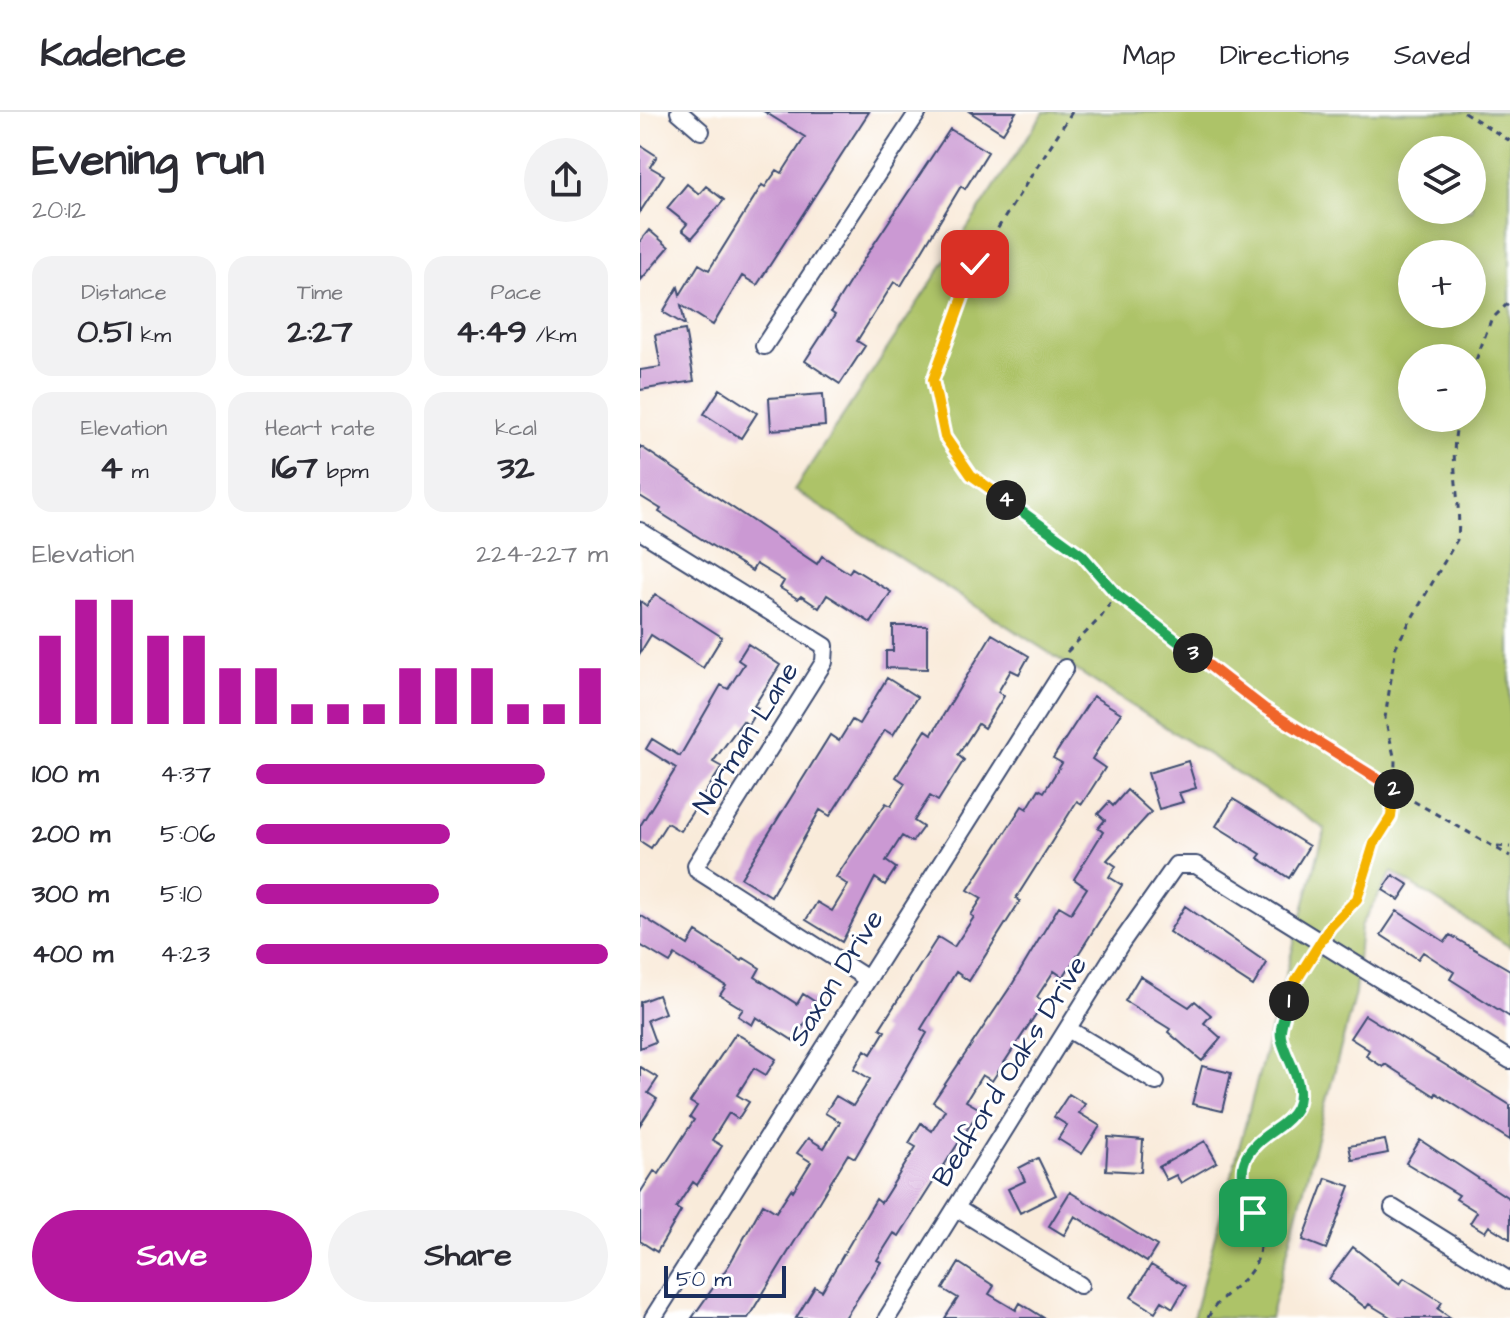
<!DOCTYPE html>
<html lang="en">
<head>
<meta charset="utf-8">
<style>
	:root { --surface:#fff; --page:#f2f2f3; --text:#2b2b33; --muted:#7c7c81; --line:#e1e1e2; --accent:#b5179e }
	body { margin:0; font-family:"Architects Daughter",sans-serif; background:var(--page); color:var(--text); height:100vh; display:flex; flex-direction:column; font-size:30px; white-space:nowrap }
	* { box-sizing:border-box; margin:0 }
	p { font-size:26px; color:var(--muted) }
	.icon { flex:none; width:44px; height:44px; fill:none; stroke:currentColor; stroke-width:2; stroke-linecap:round; stroke-linejoin:round }
	.map { position:relative; flex:1; overflow:hidden }
	.drawer { display:flex; flex-direction:column; background:var(--surface); width:640px }
	.drawer>* { flex:none }
	.tools { position:absolute; left:758px; top:24px; display:grid; gap:16px }
	.tools a { display:grid; place-items:center; width:88px; height:88px; border-radius:50%; background:var(--surface); box-shadow:0 4px 20px #0003; font-size:40px }
	.scale { position:absolute; left:24px; bottom:20px; width:122px; box-sizing:border-box; padding-left:8px; border:4px solid #1b2f5e; border-top:0; font-size:22px; line-height:28px; white-space:nowrap; color:#1b2f5e; -webkit-text-stroke:6px #fff; paint-order:stroke }
	.pin { position:absolute; display:grid; place-items:center; width:68px; height:68px; color:#fff; margin:-34px; border-radius:16px; box-shadow:0 4px 12px #0006 }
	.km { position:absolute; width:40px; height:40px; margin:-20px; border-radius:50%; background:#222; color:#fff; font-size:22px; line-height:40px; text-align:center }
	.round { display:grid; place-items:center; flex:none; width:84px; height:84px; border-radius:42px; background:var(--page) }
	.headline { display:flex; align-items:center; justify-content:space-between; height:136px; padding:0 32px }
	h1 { font-size:44px; font-weight:800; line-height:60px }
	.figures { display:grid; grid-template-columns:repeat(3,1fr); gap:12px; height:136px; padding:8px 32px }
	.figures div { display:grid; align-content:center; border-radius:20px; background:var(--page); text-align:center }
	.figures b { font-size:34px; font-weight:800 }
	.figures small { font-size:22px; font-weight:400 }
	.figures p { font-size:22px }
	.chart { height:224px; padding:16px 32px }
	.chart p { display:flex; justify-content:space-between }
	.chart svg { width:100%; height:144px; margin-top:8px; stroke:var(--accent); stroke-width:6 }
	.cta { display:flex; gap:16px; margin-top:auto; padding:16px 32px }
	.cta a { flex:1; height:92px; border-radius:48px; background:var(--accent); color:#fff; font-size:32px; font-weight:800; line-height:92px; text-align:center }
	.cta a+a { background:var(--page); color:var(--text) }
	ul { padding:0 32px; list-style:none; font-size:26px }
	li { display:grid; grid-template-columns:128px 96px 1fr; align-items:center; height:60px }
	li i { height:20px; border-radius:10px; background:var(--accent) }
	header { display:flex; align-items:center; gap:48px; box-sizing:border-box; height:112px; padding:0 40px; background:var(--surface); border-bottom:2px solid var(--line) }
	header strong { font-size:38px }
	nav { display:flex; gap:44px; margin-inline-start:auto; font-size:28px }
	main { display:flex; flex:1; min-height:0 }
	.map>svg:first-child { display:block }
	.green { fill:#adc368; stroke:#647963; stroke-width:2; fill-rule:evenodd }
	.building { fill:#cb99d3 }
	.lines { fill:none; stroke-linecap:round; stroke-linejoin:round }
	.minor-casing { stroke:#3c4b71; stroke-width:20 }
	.path { stroke:#3c4b71; stroke-width:3; stroke-dasharray:6 6; stroke-linecap:butt }
	.minor { stroke:#fff; stroke-width:16 }
	.split-1-casing { stroke:#fff; stroke-width:16 }
	.split-2-casing { stroke:#fff; stroke-width:16 }
	.split-3-casing { stroke:#fff; stroke-width:16 }
	.split-4-casing { stroke:#fff; stroke-width:16 }
	.split-5-casing { stroke:#fff; stroke-width:16 }
	.split-1 { stroke:#22a559; stroke-width:10 }
	.split-2 { stroke:#f5b400; stroke-width:10 }
	.split-3 { stroke:#f0652b; stroke-width:10 }
	.split-4 { stroke:#22a559; stroke-width:10 }
	.split-5 { stroke:#f5b400; stroke-width:10 }
	.labels { text-anchor:middle; dominant-baseline:central; stroke-width:6; stroke-linejoin:round; paint-order:stroke }
	.street-label { font-size:28px; fill:#1b2f5e; stroke:#fff }
</style>
</head>
<body>
<header>
<strong>Kadence</strong>
<nav><a>Map</a><a>Directions</a><a>Saved</a></nav>
</header>
<main>
<section class="drawer">
<div class="headline"><div><h1>Evening run</h1><p>20:12</p></div><a class="round"><svg class="icon" aria-label="share" viewBox="0 0 24 24"><path d="M12 15V3M7 8l5-5 5 5M5 13v7h14v-7"/></svg></a></div>
<div class="figures">
<div><p>Distance</p><b>0.51<small> km</small></b></div>
<div><p>Time</p><b>2:27</b></div>
<div><p>Pace</p><b>4:49<small> /km</small></b></div>
</div>
<div class="figures">
<div><p>Elevation</p><b>4<small> m</small></b></div>
<div><p>Heart rate</p><b>167<small> bpm</small></b></div>
<div><p>kcal</p><b>32</b></div>
</div>
<div class="chart"><p><span>Elevation</span>224–227 m</p>
<svg viewBox="0 0 160 44" preserveAspectRatio="none"><path d="M5 44V17M15 44V6M25 44V6M35 44V17M45 44V17M55 44V27M65 44V27M75 44V38M85 44V38M95 44V38M105 44V27M115 44V27M125 44V27M135 44V38M145 44V38M155 44V27"/></svg>
</div>
<ul>
<li><b>100 m</b>4:37<i style="width:82%"></i></li>
<li><b>200 m</b>5:06<i style="width:55%"></i></li>
<li><b>300 m</b>5:10<i style="width:52%"></i></li>
<li><b>400 m</b>4:23<i style="width:100%"></i></li>
</ul>
<div class="cta"><a>Save</a><a>Share</a></div>
</section>
<div class="map">
<svg width="870" height="1206" viewBox="0 0 870 1206">
	<rect width="100%" height="100%" fill="#fff"/>
	<filter id="ink" filterUnits="userSpaceOnUse"><feTurbulence type="fractalNoise" baseFrequency=".0125" numOctaves="2"/><feDisplacementMap in="SourceGraphic" scale="16" xChannelSelector="R" yChannelSelector="G"/><feConvolveMatrix kernelMatrix="1 2 1 2 8 2 1 2 1" color-interpolation-filters="sRGB"/></filter>
	<filter id="wash" filterUnits="userSpaceOnUse"><feTurbulence type="fractalNoise" baseFrequency=".006" numOctaves="4" result="noise"/><feDisplacementMap in="SourceGraphic" scale="32" xChannelSelector="R" yChannelSelector="G"/><feGaussianBlur stdDeviation="1.8" result="paint"/><feColorMatrix in="noise" values="0 0 0 0 0 0 0 0 0 0 0 0 0 0 0 0 0 1.4 0 .05"/><feComposite in="paint" operator="in"/></filter>
	<g filter="url(#wash)">
		<rect width="100%" height="100%" fill="#f9ebda"/>
		<path class="green" d="M 404,0 L 870,0 L 870,835 L 752,760 L 721,814 L 715,881 L 630,1206 L 553,1206 L 685,717 L 154,378 ZM 772,38 L 832,38 L 832,98 L 772,98 ZM 772,142 L 832,142 L 832,202 L 772,202 ZM 772,246 L 832,246 L 832,306 L 772,306 Z"/>
		<g id="blocks">
			<path class="building" d="M 125,0 L 229,0 L 117,173 L 102,164 L 73,213 L 41,193 L 45,213 L 23,200 L 38,175 L 40,183 L 59,152 L 69,158 L 122,73 L 125,75 L 137,58 L 142,61 L 165,25 Z
				M 330,0 L 376,0 L 363,21 Z
				M 310,17 L 348,40 L 325,77 L 321,74 L 261,174 L 254,170 L 217,229 L 225,234 L 200,272 L 165,249 L 195,203 L 191,200 L 222,150 Z
				M 0,33 L 17,44 L 10,55 L 24,63 L 0,100 Z
				M 47,72 L 59,82 L 66,74 L 84,88 L 52,126 L 42,118 L 47,112 L 27,96 Z
				M 9,118 L 29,135 L 0,169 L 0,129 Z
				M 45,218 L 54,269 L 0,278 L 0,258 L 21,255 L 15,223 Z
				M 80,277 L 117,301 L 101,326 L 64,302 Z
				M 183,282 L 185,314 L 131,318 L 129,286 Z
				M 0,334 L 177,452 L 182,444 L 209,461 L 212,456 L 251,480 L 231,511 L 187,483 L 179,496 L 161,484 L 158,487 L 140,476 L 144,469 L 116,452 L 112,459 L 19,400 L 21,397 L 0,384 Z
				M 15,482 L 82,525 L 63,556 L 11,523 L 0,541 L 0,489 L 7,494 Z
				M 253,514 L 287,514 L 287,557 L 246,556 L 246,539 L 253,539 Z
				M 352,522 L 389,544 L 379,562 L 371,558 L 358,580 L 364,584 L 344,616 L 338,612 L 318,643 L 324,648 L 298,689 L 290,684 L 274,709 L 283,715 L 272,730 L 262,724 L 246,749 L 256,756 L 245,773 L 235,766 L 202,830 L 166,808 L 177,790 L 192,799 L 208,773 L 196,765 L 246,691 L 251,694 L 265,671 L 256,665 L 286,618 L 292,622 Z
				M 108,532 L 140,553 L 114,594 L 118,596 L 108,613 L 103,609 L 73,650 L 82,655 L 40,719 L 27,711 L 11,736 L 0,729 L 0,714 L 36,656 L 6,637 L 12,627 L 40,644 L 81,573 L 88,577 L 104,552 L 98,548 Z
				M 247,566 L 277,585 L 253,623 L 245,618 L 190,704 L 180,698 L 131,784 L 101,766 L 190,623 L 199,629 L 212,608 L 219,612 Z
				M 453,584 L 481,601 L 452,647 L 465,656 L 442,692 L 437,689 L 409,734 L 376,786 L 380,789 L 329,869 L 316,860 L 281,917 L 287,921 L 215,1046 L 208,1042 L 108,1206 L 52,1206 L 89,1153 L 123,1092 L 136,1100 L 151,1077 L 153,1079 L 171,1050 L 157,1041 L 168,1026 L 184,1036 L 200,1010 L 185,1001 L 196,984 L 213,994 L 230,967 L 214,957 L 225,938 L 231,942 L 245,919 L 240,916 L 298,825 L 314,835 L 334,805 L 331,803 L 342,786 L 328,778 L 382,694 L 387,697 L 399,677 L 404,680 L 422,651 L 413,646 Z
				M 548,649 L 556,676 L 539,681 L 543,690 L 519,697 L 508,661 Z
				M 487,678 L 511,700 L 467,748 L 476,754 L 469,765 L 482,773 L 441,838 L 423,865 L 414,859 L 397,885 L 404,890 L 352,969 L 342,963 L 326,989 L 340,997 L 259,1124 L 254,1121 L 237,1148 L 241,1150 L 205,1206 L 156,1206 L 175,1175 L 182,1179 L 236,1087 L 241,1091 L 276,1035 L 269,1031 L 281,1011 L 292,1019 L 305,998 L 293,990 L 373,871 L 419,794 L 431,801 L 447,776 L 434,767 L 463,720 L 458,716 L 465,708 L 458,702 L 469,690 L 473,694 Z
				M 593,687 L 669,734 L 649,766 L 618,746 L 621,742 L 576,714 Z
				M 753,763 L 769,773 L 759,788 L 743,778 Z
				M 545,794 L 627,851 L 613,874 L 529,820 Z
				M 757,799 L 805,830 L 810,823 L 870,858 L 870,905 L 810,867 L 814,860 L 783,840 L 778,847 L 741,823 Z
				M 0,803 L 48,833 L 56,820 L 102,849 L 104,846 L 120,856 L 115,865 L 157,892 L 163,882 L 177,891 L 154,929 L 116,905 L 112,913 L 98,904 L 103,897 L 80,883 L 86,874 L 35,843 L 30,851 L 0,833 Z
				M 500,864 L 549,895 L 555,889 L 571,903 L 564,911 L 581,926 L 562,949 L 528,920 L 530,917 L 485,889 Z
				M 18,883 L 25,901 L 7,908 L 15,930 L 0,936 L 0,890 Z
				M 725,903 L 870,993 L 870,1028 L 796,981 L 795,984 L 745,952 L 743,955 L 726,944 L 729,938 L 710,926 Z
				M 96,921 L 136,947 L 126,963 L 114,956 L 97,983 L 109,990 L 98,1007 L 89,1001 L 72,1028 L 82,1034 L 57,1073 L 53,1070 L 36,1096 L 41,1099 L 17,1140 L 0,1129 L 0,1081 L 14,1059 L 19,1062 L 54,1008 L 50,1005 L 57,994 L 50,990 Z
				M 562,954 L 591,961 L 582,999 L 552,992 Z
				M 0,955 L 18,966 L 8,981 L 17,987 L 0,1013 Z
				M 429,982 L 445,992 L 439,1001 L 460,1014 L 442,1042 L 418,1027 L 427,1013 L 414,1005 Z
				M 468,1025 L 503,1028 L 501,1060 L 466,1058 Z
				M 745,1028 L 748,1041 L 712,1048 L 709,1034 Z
				M 780,1028 L 870,1087 L 870,1127 L 849,1114 L 845,1120 L 830,1111 L 837,1100 L 816,1087 L 819,1083 L 766,1051 Z
				M 565,1029 L 577,1050 L 541,1071 L 536,1063 L 526,1068 L 519,1055 Z
				M 398,1046 L 416,1083 L 380,1101 L 368,1077 L 385,1069 L 379,1056 Z
				M 686,1066 L 710,1074 L 686,1137 L 663,1128 Z
				M 430,1080 L 517,1134 L 507,1150 L 435,1104 L 424,1123 L 409,1114 Z
				M 713,1135 L 760,1172 L 764,1166 L 802,1190 L 798,1197 L 811,1206 L 752,1206 L 729,1192 L 726,1196 L 689,1167 Z
				M 319,1151 L 354,1174 L 349,1182 L 376,1198 L 380,1191 L 404,1206 L 305,1206 L 318,1186 L 303,1177 Z
				M 511,1153 L 546,1174 L 533,1196 L 522,1189 L 515,1200 L 491,1185 Z"/>
		</g>
	</g>
	<g filter="url(#ink)">
		<use href="#blocks" fill-opacity="0" stroke="#3c4b71" stroke-width="2"/>
		<g class="lines">
			<defs>
				<path id="minor" d="M 39,0 L 61,19
					M 124,234 L 278,0
					M 0,419 L 185,534 L 184,550 L 56,753 L 57,758 L 226,866
					M 428,917 L 516,970
					M 316,1096 L 440,1173
					M 753,1096 L 870,1169
					M 13,1206 L 425,556
					M 247,1206 L 481,831 L 536,753 L 556,753 L 870,948"/>
			</defs>
			<use href="#minor" class="minor-casing"/>
			<path class="path" d="M 432,0 L 335,152 L 293,268 L 305,325 L 331,363 L 442,443 L 475,482 L 624,596 L 717,657 L 870,744
				M 824,0 L 870,29
				M 832,259 L 851,208 L 870,189
				M 427,540 L 461,505 L 476,482
				M 857,734 L 870,735
				M 689,815 L 717,787 L 734,732 L 751,705 L 754,691 L 755,648 L 745,606 L 756,534 L 818,426 C 822,386 807,345 819,306
				M 568,1206 C 580,1177 618,1170 620,1134 C 622,1102 591,1073 607,1041 C 619,1016 655,1016 659,984 C 661,965 647,945 642,926 C 635,904 661,861 673,842"/>
			<use href="#minor" class="minor"/>
		</g>
	</g>
	<g class="lines" filter="url(#ink)">
		<defs>
			<path id="split-1" d="M 613,1101 C 598,1060 595,1044 634,1018 C 643,1012 651,1006 656,996 C 667,971 646,949 641,925 C 639,915 646,899 649,889"/>
			<path id="split-2" d="M 649,889 L 654,872 L 690,815 L 717,787 L 734,732 L 751,705 L 754,677"/>
			<path id="split-3" d="M 553,541 L 624,596 L 754,677"/>
			<path id="split-4" d="M 366,388 L 442,443 L 476,482 L 553,541"/>
			<path id="split-5" d="M 335,152 L 293,268 L 305,325 L 331,363 L 366,388"/>
		</defs>
		<use href="#split-1" class="split-1-casing"/>
		<use href="#split-2" class="split-2-casing"/>
		<use href="#split-3" class="split-3-casing"/>
		<use href="#split-4" class="split-4-casing"/>
		<use href="#split-5" class="split-5-casing"/>
		<use href="#split-1" class="split-1"/>
		<use href="#split-2" class="split-2"/>
		<use href="#split-3" class="split-3"/>
		<use href="#split-4" class="split-4"/>
		<use href="#split-5" class="split-5"/>
	</g>
	<g class="labels">
		<g class="street-label">
			<text transform="translate(106 626) rotate(-58)">Norman Lane</text>
			<text transform="translate(196 866) rotate(-58)">Saxon Drive</text>
			<text transform="translate(370 959) rotate(-58)">Bedford Oaks Drive</text>
		</g>
	</g>
</svg>
<div class="tools">
<a><svg class="icon" aria-label="layers" viewBox="0 0 24 24"><path d="M12 4l9 5-9 5-9-5zM3 14l9 5 9-5"/></svg></a>
<a>+</a>
<a>−</a>
</div>
<div class="scale">50 m</div>
<div class="pin" style="left:613px;top:1101px;background:#1e9e55"><svg class="icon" aria-label="arrive" viewBox="0 0 24 24"><path d="M6 21V4h12l-3 4 3 4H6"/></svg></div>
<div class="pin" style="left:335px;top:152px;background:#d93025"><svg class="icon" aria-label="check" viewBox="0 0 24 24"><path d="M5 12l5 5 9-10"/></svg></div>
<b class="km" style="left:649px;top:889px">1</b>
<b class="km" style="left:754px;top:677px">2</b>
<b class="km" style="left:553px;top:541px">3</b>
<b class="km" style="left:366px;top:388px">4</b>
</div>
</main>
</body>
</html>
